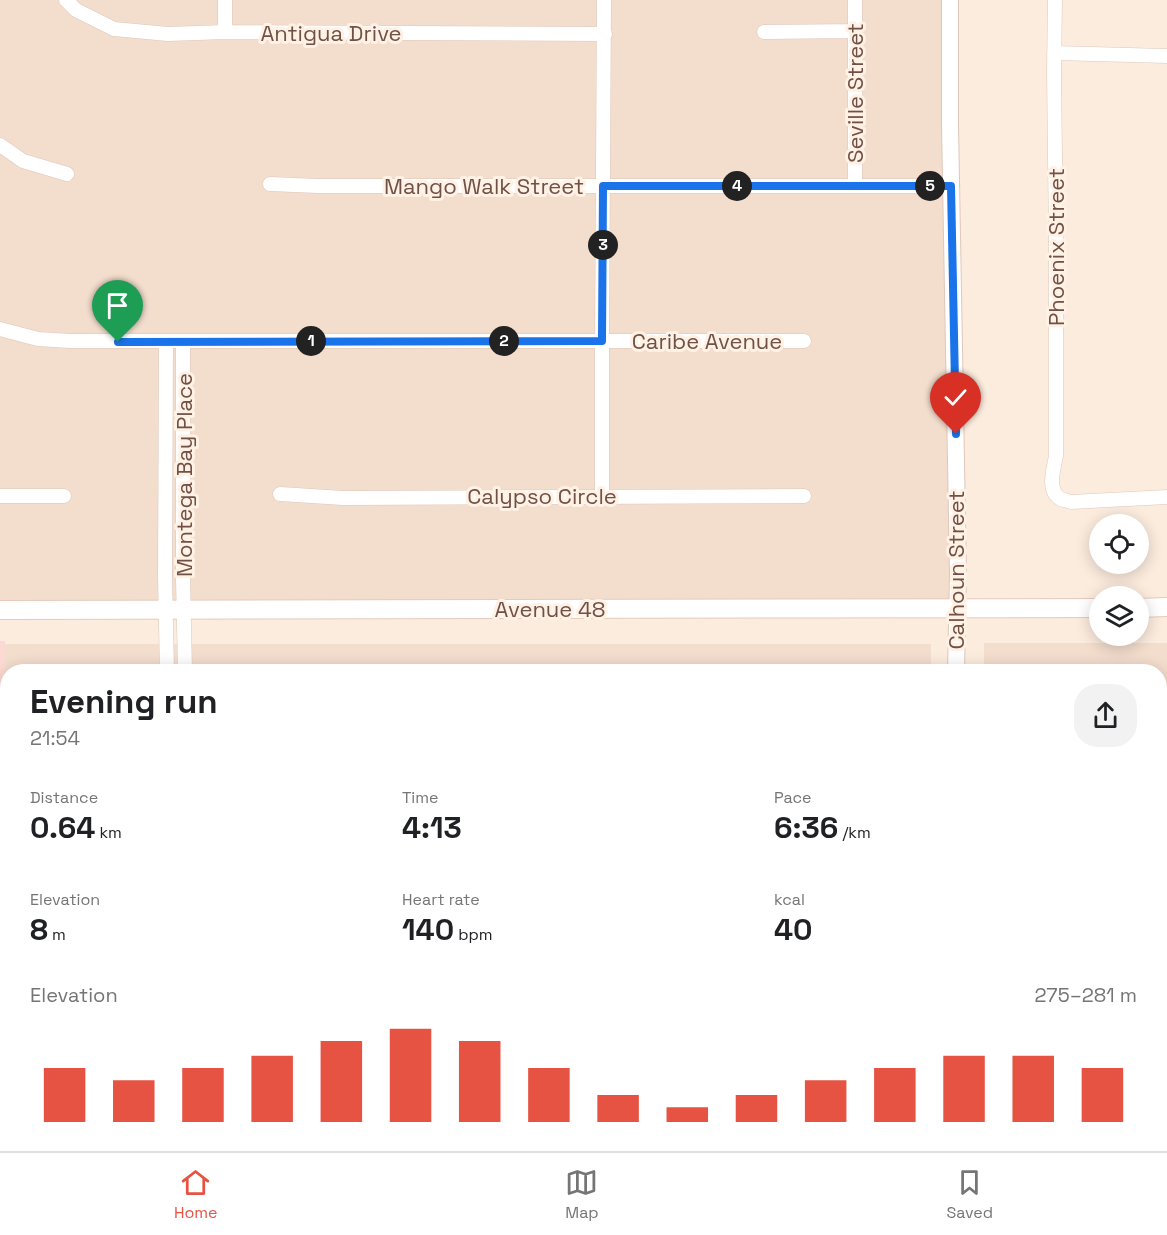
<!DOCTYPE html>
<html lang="en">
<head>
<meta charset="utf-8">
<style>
	:root { --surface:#fff; --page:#f2f2f2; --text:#202124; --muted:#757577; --line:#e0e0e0; --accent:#e65343 }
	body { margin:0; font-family:"Space Grotesk",sans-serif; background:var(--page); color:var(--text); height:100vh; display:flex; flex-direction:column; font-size:22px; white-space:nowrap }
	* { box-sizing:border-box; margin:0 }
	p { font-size:20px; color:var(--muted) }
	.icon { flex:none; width:33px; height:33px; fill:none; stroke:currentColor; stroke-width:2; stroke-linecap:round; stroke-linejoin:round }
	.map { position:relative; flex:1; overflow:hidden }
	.drawer { position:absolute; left:0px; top:664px; width:1167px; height:488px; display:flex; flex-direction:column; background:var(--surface); border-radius:24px 24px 0 0; box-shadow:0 3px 15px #0003 }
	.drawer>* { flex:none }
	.buttons { position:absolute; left:1089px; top:514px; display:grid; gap:12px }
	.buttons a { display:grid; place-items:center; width:60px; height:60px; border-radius:50%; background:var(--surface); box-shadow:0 3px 15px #0003; font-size:30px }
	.pin { position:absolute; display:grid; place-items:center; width:51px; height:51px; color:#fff; margin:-62px -26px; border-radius:50% 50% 50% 0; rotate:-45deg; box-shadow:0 0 6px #0007 }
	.pin .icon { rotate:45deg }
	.km { position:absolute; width:30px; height:30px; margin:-15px; border-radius:50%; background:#222; color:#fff; font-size:16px; line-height:30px; text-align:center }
	.round { display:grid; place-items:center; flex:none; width:63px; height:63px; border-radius:24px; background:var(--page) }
	.headline { display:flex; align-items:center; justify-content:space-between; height:102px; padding:0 30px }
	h1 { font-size:33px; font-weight:600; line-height:45px }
	.metrics { display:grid; grid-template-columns:repeat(3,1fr); gap:9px; height:102px; padding:6px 30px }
	.metrics div { display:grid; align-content:center }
	.metrics b { font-size:30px; font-weight:600 }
	.metrics small { font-size:16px; font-weight:400 }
	.metrics p { font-size:16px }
	.chart { height:168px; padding:12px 30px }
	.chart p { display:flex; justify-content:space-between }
	.chart svg { width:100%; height:108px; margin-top:6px; stroke:var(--accent); stroke-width:6 }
	.menu { display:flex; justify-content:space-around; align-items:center; height:84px; border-top:2px solid var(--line); background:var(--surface); font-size:16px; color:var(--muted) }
	.menu a { display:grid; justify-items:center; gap:3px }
	.menu .active { color:var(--accent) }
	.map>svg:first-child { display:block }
	.residential { fill:#f3ddcd }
	.commercial { fill:#fcd9d2 }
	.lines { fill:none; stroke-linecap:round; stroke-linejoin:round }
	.service-casing { stroke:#dfc7bb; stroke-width:8 }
	.minor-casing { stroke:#dfc7bb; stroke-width:15 }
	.tertiary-casing { stroke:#dfc7bb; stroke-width:18 }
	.secondary-casing { stroke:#e6cabb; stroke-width:20 }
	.service { stroke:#fff; stroke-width:7 }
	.minor { stroke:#fff; stroke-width:14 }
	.tertiary { stroke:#fff; stroke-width:16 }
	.secondary { stroke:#fff; stroke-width:18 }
	.route-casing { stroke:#fff; stroke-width:12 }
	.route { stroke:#1a73e8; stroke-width:8 }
	.labels { text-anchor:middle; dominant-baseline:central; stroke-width:6; stroke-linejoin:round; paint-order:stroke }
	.street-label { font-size:22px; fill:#715147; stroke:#fff1e4 }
</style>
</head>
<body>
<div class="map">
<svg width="1167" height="1151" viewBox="0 0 1167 1151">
	<rect width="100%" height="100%" fill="#fcecde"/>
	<path class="residential" d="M 0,0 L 947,0 L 957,608 L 0,610 Z
		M 984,643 L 1167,643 L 1167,1151 L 984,1151 L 984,1144 L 1160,1144 L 1160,672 L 984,672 Z
		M 5,644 L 931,644 L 931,672 L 8,672 L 8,1144 L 931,1144 L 931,1151 L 0,1151 L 0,1014 L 5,1014 Z"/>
	<path class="commercial" d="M 0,641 L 5,641 L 5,1014 L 0,1014 Z"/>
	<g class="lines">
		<defs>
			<path id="service" d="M 0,937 L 3,937"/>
			<path id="minor" d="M 66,0 L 76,10 L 114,29 L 168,34 L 225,32 L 605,34
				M 855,0 L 855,186
				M 1055,0 L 1054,71 L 1056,244 L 1056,456 C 1054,468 1046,491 1061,499 C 1064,500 1068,501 1071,502 L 1167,497
				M 225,32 L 225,0
				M 764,32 L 855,31
				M 1054,53 L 1167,56
				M 0,145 L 23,161 L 67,174
				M 270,184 L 318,186 L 951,186
				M 0,329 L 38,339 L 70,341 L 804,341
				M 166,342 L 165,576 L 167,672
				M 183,342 L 183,577 L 185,672
				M 280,494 L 343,498 L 804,496
				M 0,496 L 64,496
				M 602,496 L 602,341 L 604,0
				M 1160,726 L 1167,726
				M 1160,1084 L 1167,1084
				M 0,1098 L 8,1100
				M 13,1144 L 13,1151
				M 178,1144 L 178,1151
				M 348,1144 L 349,1151
				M 513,1144 L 513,1151
				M 678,1144 L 678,1151
				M 842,1144 L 842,1151
				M 1067,1144 L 1067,1151"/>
			<path id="tertiary" d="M 950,0 L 950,124 L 958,574 L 956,672
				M 957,1144 L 957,1151"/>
			<path id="secondary" d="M 1138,608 L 1167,607
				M 0,610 L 1100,608"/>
		</defs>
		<use href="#service" class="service-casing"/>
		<use href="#minor" class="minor-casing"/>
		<use href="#tertiary" class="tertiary-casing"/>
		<use href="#secondary" class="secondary-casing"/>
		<use href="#service" class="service"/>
		<use href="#minor" class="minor"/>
		<use href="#tertiary" class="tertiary"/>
		<use href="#secondary" class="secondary"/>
	</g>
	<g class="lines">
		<defs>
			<path id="route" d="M 118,342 L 602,341 L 603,186 L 951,186 L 956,434"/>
		</defs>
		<use href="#route" class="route-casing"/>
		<use href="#route" class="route"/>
	</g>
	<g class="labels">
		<g class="street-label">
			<text x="331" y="33">Antigua Drive</text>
			<text transform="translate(855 93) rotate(-90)">Seville Street</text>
			<text x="484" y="186">Mango Walk Street</text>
			<text transform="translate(1056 247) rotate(-90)">Phoenix Street</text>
			<text x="707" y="341">Caribe Avenue</text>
			<text transform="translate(184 475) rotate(-90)">Montega Bay Place</text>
			<text x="542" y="496">Calypso Circle</text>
			<text transform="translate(956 570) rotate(-90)">Calhoun Street</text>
			<text x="550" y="609">Avenue 48</text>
		</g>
	</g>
</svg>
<div class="buttons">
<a><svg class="icon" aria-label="locate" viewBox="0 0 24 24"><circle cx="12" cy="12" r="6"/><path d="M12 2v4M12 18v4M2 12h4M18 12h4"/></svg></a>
<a><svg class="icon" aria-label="layers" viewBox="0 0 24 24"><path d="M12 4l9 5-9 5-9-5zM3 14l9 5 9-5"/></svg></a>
</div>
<div class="pin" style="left:118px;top:342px;background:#1e9e55"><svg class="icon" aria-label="arrive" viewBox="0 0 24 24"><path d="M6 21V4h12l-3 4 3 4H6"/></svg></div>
<div class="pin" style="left:956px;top:434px;background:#d93025"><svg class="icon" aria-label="check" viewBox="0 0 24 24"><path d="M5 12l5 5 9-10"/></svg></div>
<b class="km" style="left:311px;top:341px">1</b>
<b class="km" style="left:504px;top:341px">2</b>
<b class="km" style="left:603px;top:245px">3</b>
<b class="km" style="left:737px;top:186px">4</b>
<b class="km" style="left:930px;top:186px">5</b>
<section class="drawer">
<div class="headline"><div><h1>Evening run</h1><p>21:54</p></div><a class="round"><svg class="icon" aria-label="share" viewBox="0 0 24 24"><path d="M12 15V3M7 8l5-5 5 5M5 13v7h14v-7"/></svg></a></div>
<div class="metrics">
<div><p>Distance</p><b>0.64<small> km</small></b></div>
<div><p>Time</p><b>4:13</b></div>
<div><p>Pace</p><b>6:36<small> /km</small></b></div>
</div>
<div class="metrics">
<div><p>Elevation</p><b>8<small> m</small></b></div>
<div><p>Heart rate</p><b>140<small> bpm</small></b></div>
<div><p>kcal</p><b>40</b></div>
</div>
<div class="chart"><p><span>Elevation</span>275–281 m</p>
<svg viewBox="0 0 160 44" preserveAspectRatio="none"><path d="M5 44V22M15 44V27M25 44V22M35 44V17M45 44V11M55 44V6M65 44V11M75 44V22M85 44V33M95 44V38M105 44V33M115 44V27M125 44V22M135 44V17M145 44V17M155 44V22"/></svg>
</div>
</section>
</div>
<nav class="menu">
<a class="active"><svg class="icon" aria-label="home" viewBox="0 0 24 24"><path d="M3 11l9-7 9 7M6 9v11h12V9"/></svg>Home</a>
<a><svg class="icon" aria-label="map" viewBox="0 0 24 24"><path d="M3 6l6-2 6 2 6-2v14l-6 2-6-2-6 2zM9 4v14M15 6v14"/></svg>Map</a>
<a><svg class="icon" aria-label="saved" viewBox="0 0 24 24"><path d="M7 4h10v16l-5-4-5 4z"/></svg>Saved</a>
</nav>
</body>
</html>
